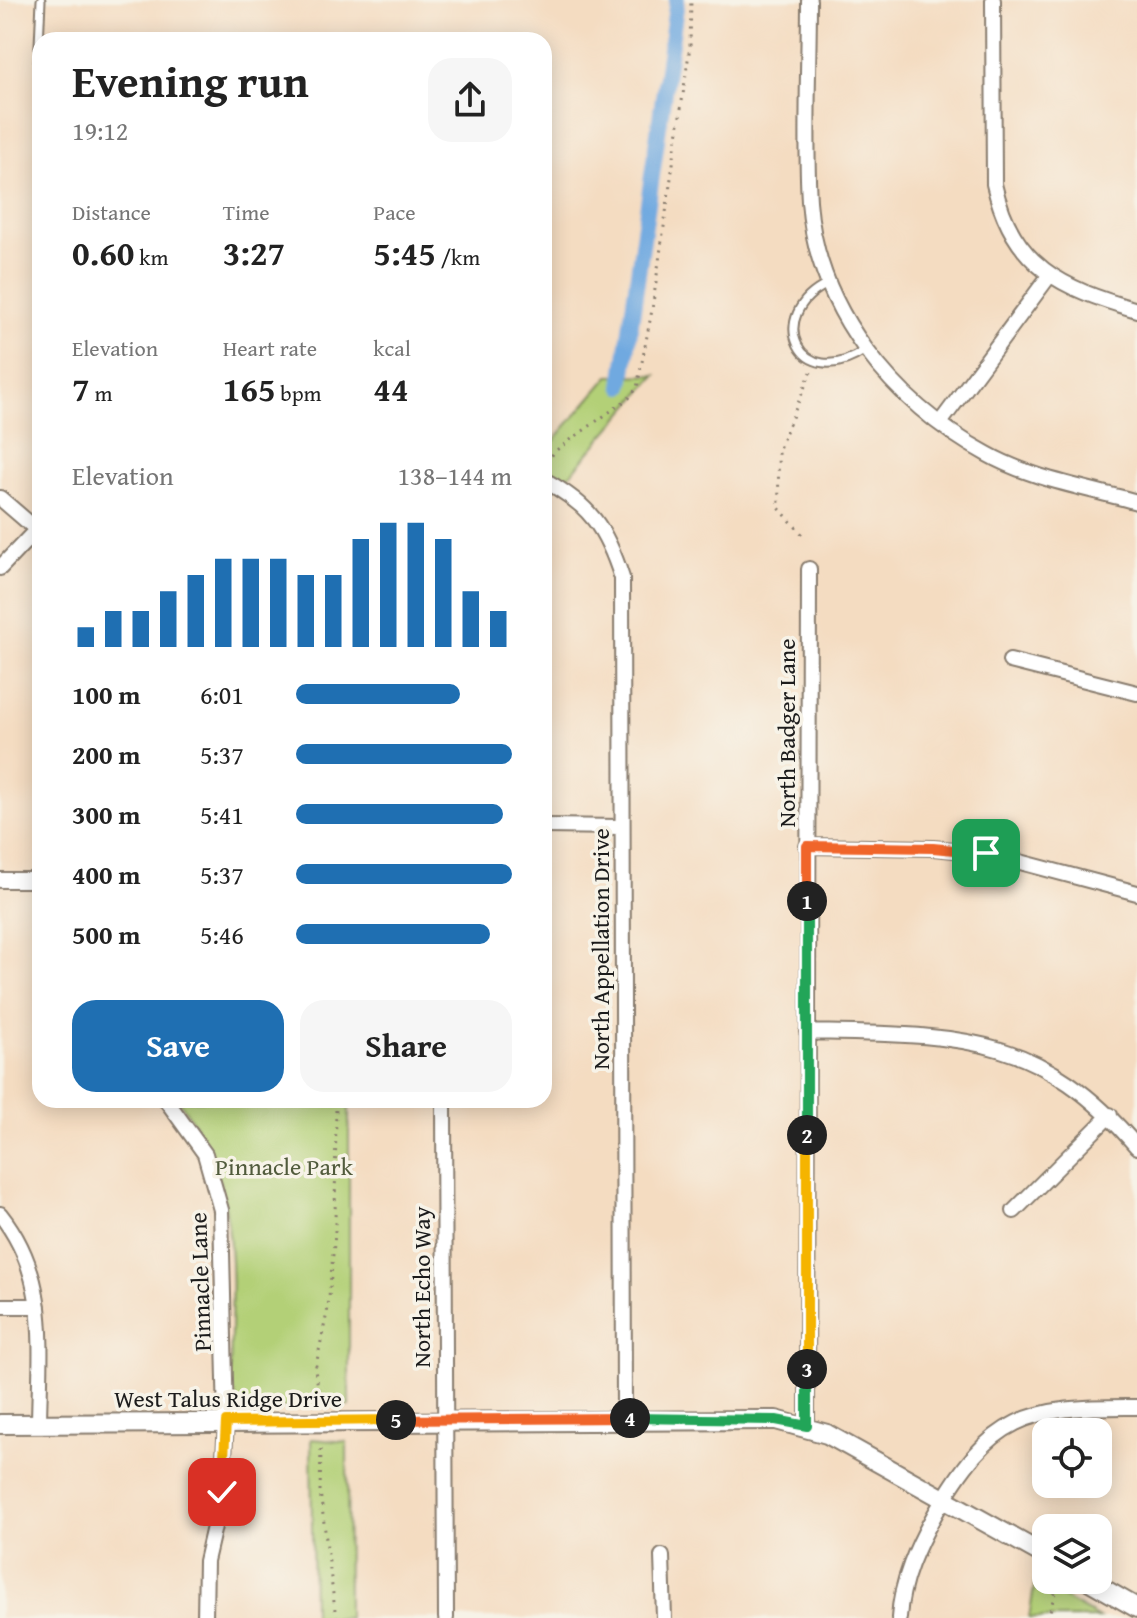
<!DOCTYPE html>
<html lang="en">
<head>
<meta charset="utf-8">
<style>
	:root { --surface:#fff; --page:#f6f6f6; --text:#222; --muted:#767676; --accent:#1f6fb2 }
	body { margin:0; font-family:"Gentium Book Plus",serif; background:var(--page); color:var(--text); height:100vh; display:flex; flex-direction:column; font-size:30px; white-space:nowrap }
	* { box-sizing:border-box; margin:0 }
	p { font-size:26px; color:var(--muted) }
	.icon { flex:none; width:44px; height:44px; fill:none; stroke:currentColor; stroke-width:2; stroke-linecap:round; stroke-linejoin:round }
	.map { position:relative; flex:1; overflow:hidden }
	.sheet { position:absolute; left:32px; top:32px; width:520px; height:1076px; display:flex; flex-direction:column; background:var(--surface); border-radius:24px; box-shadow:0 4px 20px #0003 }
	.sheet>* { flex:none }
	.tools { position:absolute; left:1032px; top:1418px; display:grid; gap:16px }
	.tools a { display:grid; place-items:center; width:80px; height:80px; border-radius:16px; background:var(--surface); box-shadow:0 4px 20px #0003; font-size:40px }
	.pin { position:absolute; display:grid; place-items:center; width:68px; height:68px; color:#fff; margin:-34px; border-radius:16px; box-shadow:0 4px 12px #0006 }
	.km { position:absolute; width:40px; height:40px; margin:-20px; border-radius:50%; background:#222; color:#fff; font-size:22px; line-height:40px; text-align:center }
	.round { display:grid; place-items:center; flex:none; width:84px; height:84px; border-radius:24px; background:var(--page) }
	.headline { display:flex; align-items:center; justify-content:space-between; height:136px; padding:0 40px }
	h1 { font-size:44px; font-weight:800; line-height:60px }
	.metrics { display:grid; grid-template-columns:repeat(3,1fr); gap:12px; height:136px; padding:8px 40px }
	.metrics div { display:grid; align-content:center }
	.metrics b { font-size:34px; font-weight:800 }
	.metrics small { font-size:22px; font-weight:400 }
	.metrics p { font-size:22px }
	.chart { height:224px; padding:16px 40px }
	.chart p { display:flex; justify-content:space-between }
	.chart svg { width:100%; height:144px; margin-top:8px; stroke:var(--accent); stroke-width:6 }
	.button { display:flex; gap:16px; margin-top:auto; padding:16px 40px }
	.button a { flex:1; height:92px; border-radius:24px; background:var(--accent); color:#fff; font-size:32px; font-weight:800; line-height:92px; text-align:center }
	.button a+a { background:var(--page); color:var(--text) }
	ul { padding:0 40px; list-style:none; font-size:26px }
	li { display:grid; grid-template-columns:128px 96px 1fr; align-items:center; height:60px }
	li i { height:20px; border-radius:10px; background:var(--accent) }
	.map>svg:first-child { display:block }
	.green { fill:#b3d077; stroke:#68764a; stroke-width:2 }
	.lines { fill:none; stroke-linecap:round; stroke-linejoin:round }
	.canal { stroke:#70a9e0; stroke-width:16 }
	.service-casing { stroke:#887c6e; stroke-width:11 }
	.minor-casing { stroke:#887c6e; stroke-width:18 }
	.tertiary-casing { stroke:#887c6e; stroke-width:22 }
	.path { stroke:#887c6e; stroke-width:3; stroke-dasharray:2 6; stroke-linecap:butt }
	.service { stroke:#fff; stroke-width:7 }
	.minor { stroke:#fff; stroke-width:14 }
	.tertiary { stroke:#fff; stroke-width:18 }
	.split-1-casing { stroke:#fff; stroke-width:16 }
	.split-2-casing { stroke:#fff; stroke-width:16 }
	.split-3-casing { stroke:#fff; stroke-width:16 }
	.split-4-casing { stroke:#fff; stroke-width:16 }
	.split-5-casing { stroke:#fff; stroke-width:16 }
	.split-6-casing { stroke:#fff; stroke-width:16 }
	.split-1 { stroke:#f0652b; stroke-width:10 }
	.split-2 { stroke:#22a559; stroke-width:10 }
	.split-3 { stroke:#f5b400; stroke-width:10 }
	.split-4 { stroke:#22a559; stroke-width:10 }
	.split-5 { stroke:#f0652b; stroke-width:10 }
	.split-6 { stroke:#f5b400; stroke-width:10 }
	.labels { text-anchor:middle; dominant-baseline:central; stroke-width:7; stroke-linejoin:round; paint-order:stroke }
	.street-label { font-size:24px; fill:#1c1c1c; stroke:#f7f3e8 }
	.park-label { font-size:24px; fill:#515b3c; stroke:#f7f3e8 }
</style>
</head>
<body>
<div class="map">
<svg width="1137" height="1618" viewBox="0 0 1137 1618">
	<rect width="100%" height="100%" fill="#f7f3e8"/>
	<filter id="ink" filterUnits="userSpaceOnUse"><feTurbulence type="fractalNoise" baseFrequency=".0125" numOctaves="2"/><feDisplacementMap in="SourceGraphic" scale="16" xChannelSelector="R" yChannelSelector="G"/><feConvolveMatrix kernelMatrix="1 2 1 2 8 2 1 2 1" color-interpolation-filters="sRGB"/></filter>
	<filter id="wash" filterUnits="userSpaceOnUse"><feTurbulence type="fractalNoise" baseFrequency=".006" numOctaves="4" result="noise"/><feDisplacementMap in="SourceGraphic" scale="32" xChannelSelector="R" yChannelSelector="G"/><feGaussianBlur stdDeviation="1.8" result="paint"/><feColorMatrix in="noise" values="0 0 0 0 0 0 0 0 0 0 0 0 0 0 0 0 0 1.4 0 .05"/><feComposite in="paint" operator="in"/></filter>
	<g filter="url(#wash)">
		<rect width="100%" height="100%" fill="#f4dcc1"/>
		<path class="green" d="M 656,375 L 563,483 L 544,470 L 544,452 L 609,376 Z
			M 178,1100 L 349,1100 L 349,1406 L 247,1408 L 233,1399 L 230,1390 C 230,1287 246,1186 178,1100 Z
			M 311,1439 L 347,1442 L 348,1618 L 313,1618 Z
			M 1035,1581 L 1035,1582 L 1099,1618 L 1029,1618 Z"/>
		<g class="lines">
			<path class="canal" d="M 622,386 L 677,0"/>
		</g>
	</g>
	<g filter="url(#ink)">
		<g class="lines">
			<defs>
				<path id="service" d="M 38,68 L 41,0
					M 828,284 C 763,314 800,395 865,350"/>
				<path id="minor" d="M 809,0 C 809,66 805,135 809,201 C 817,310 893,403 987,454 C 1031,479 1088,488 1137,502
					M 993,0 L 994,184 C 1013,267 1061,288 1137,310
					M 940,423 L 1049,276
					M 544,480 C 590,505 606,528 622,578 L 624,1418
					M 0,498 L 36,529
					M 0,568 L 40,526
					M 1010,661 L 1137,693
					M 544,826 L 621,827
					M 807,846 L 933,848 L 986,853 L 1137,893
					M 0,880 L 40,880
					M 807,1032 C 951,1036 1036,1028 1137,1147
					M 166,1100 L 205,1154 L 221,1210 L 226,1422 L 222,1492 L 206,1561 L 205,1618
					M 444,1100 L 446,1618
					M 1014,1211 L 1110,1115
					M 0,1214 C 50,1277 40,1346 39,1423
					M 0,1306 L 38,1306
					M 807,1426 L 809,569
					M 662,1556 L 664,1618
					M 899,1618 C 901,1581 917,1546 935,1514 C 991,1415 1027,1406 1137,1407"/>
				<path id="tertiary" d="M 0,1424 L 776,1420 L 827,1434 L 1046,1556
					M 1088,1580 L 1137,1608"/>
			</defs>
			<use href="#service" class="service-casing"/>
			<use href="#minor" class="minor-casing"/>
			<use href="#tertiary" class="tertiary-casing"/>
			<path class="path" d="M 547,462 L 555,451 L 629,398 L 637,388 L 652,310 L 690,46 L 691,0
				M 802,534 L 779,508 L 778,451 L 811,372
				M 320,1398 L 315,1370 L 328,1308 L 335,1233 L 336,1100
				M 321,1449 L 320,1491 L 336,1618
				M 1048,1618 L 1055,1593"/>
			<use href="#service" class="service"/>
			<use href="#minor" class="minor"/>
			<use href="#tertiary" class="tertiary"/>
		</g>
	</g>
	<g class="lines" filter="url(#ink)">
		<defs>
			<path id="split-1" d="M 807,901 L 807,846 L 933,848 L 986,853"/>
			<path id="split-2" d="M 807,1135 L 807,901"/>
			<path id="split-3" d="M 807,1369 L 807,1135"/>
			<path id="split-4" d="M 630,1418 L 776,1420 L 807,1426 L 807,1369"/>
			<path id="split-5" d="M 396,1420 L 630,1418"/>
			<path id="split-6" d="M 222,1492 L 226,1422 L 396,1420"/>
		</defs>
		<use href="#split-1" class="split-1-casing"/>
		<use href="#split-2" class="split-2-casing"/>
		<use href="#split-3" class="split-3-casing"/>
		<use href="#split-4" class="split-4-casing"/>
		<use href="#split-5" class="split-5-casing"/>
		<use href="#split-6" class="split-6-casing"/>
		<use href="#split-1" class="split-1"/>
		<use href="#split-2" class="split-2"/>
		<use href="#split-3" class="split-3"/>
		<use href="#split-4" class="split-4"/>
		<use href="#split-5" class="split-5"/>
		<use href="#split-6" class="split-6"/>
	</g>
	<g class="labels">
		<g class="street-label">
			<text transform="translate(786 733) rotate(-90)">North Badger Lane</text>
			<text transform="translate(600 949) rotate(-90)">North Appellation Drive</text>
			<text transform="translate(200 1282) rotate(-92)">Pinnacle Lane</text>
			<text transform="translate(421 1287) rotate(-90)">North Echo Way</text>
			<text x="228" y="1398">West Talus Ridge Drive</text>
		</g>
		<g class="park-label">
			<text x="284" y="1166">Pinnacle Park</text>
		</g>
	</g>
</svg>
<div class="tools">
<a><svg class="icon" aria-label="locate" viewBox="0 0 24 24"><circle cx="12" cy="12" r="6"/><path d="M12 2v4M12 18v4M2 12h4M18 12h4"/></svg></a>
<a><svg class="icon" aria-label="layers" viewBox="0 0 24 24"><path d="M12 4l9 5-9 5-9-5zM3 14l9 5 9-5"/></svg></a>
</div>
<div class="pin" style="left:986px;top:853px;background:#1e9e55"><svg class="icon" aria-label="arrive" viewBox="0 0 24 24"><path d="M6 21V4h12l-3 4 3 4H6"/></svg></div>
<div class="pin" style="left:222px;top:1492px;background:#d93025"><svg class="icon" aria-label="check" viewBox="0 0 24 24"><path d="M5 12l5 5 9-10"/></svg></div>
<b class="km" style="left:807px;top:901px">1</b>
<b class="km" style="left:807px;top:1135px">2</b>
<b class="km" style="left:807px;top:1369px">3</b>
<b class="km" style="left:630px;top:1418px">4</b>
<b class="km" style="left:396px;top:1420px">5</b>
<section class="sheet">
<div class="headline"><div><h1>Evening run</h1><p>19:12</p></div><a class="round"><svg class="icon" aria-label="share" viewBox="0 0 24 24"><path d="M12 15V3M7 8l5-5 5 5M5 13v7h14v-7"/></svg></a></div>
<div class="metrics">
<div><p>Distance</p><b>0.60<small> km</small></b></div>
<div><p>Time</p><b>3:27</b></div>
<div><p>Pace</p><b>5:45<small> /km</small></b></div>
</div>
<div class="metrics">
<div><p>Elevation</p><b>7<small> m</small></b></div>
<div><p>Heart rate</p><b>165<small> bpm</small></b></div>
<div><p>kcal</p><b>44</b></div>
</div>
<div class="chart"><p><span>Elevation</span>138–144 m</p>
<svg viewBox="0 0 160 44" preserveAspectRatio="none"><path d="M5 44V38M15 44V33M25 44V33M35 44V27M45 44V22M55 44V17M65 44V17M75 44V17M85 44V22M95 44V22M105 44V11M115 44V6M125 44V6M135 44V11M145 44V27M155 44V33"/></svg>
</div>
<ul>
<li><b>100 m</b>6:01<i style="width:76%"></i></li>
<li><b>200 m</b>5:37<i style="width:100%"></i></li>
<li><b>300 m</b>5:41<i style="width:96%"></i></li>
<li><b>400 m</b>5:37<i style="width:100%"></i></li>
<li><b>500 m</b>5:46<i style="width:90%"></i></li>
</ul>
<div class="button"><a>Save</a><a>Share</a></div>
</section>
</div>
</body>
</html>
